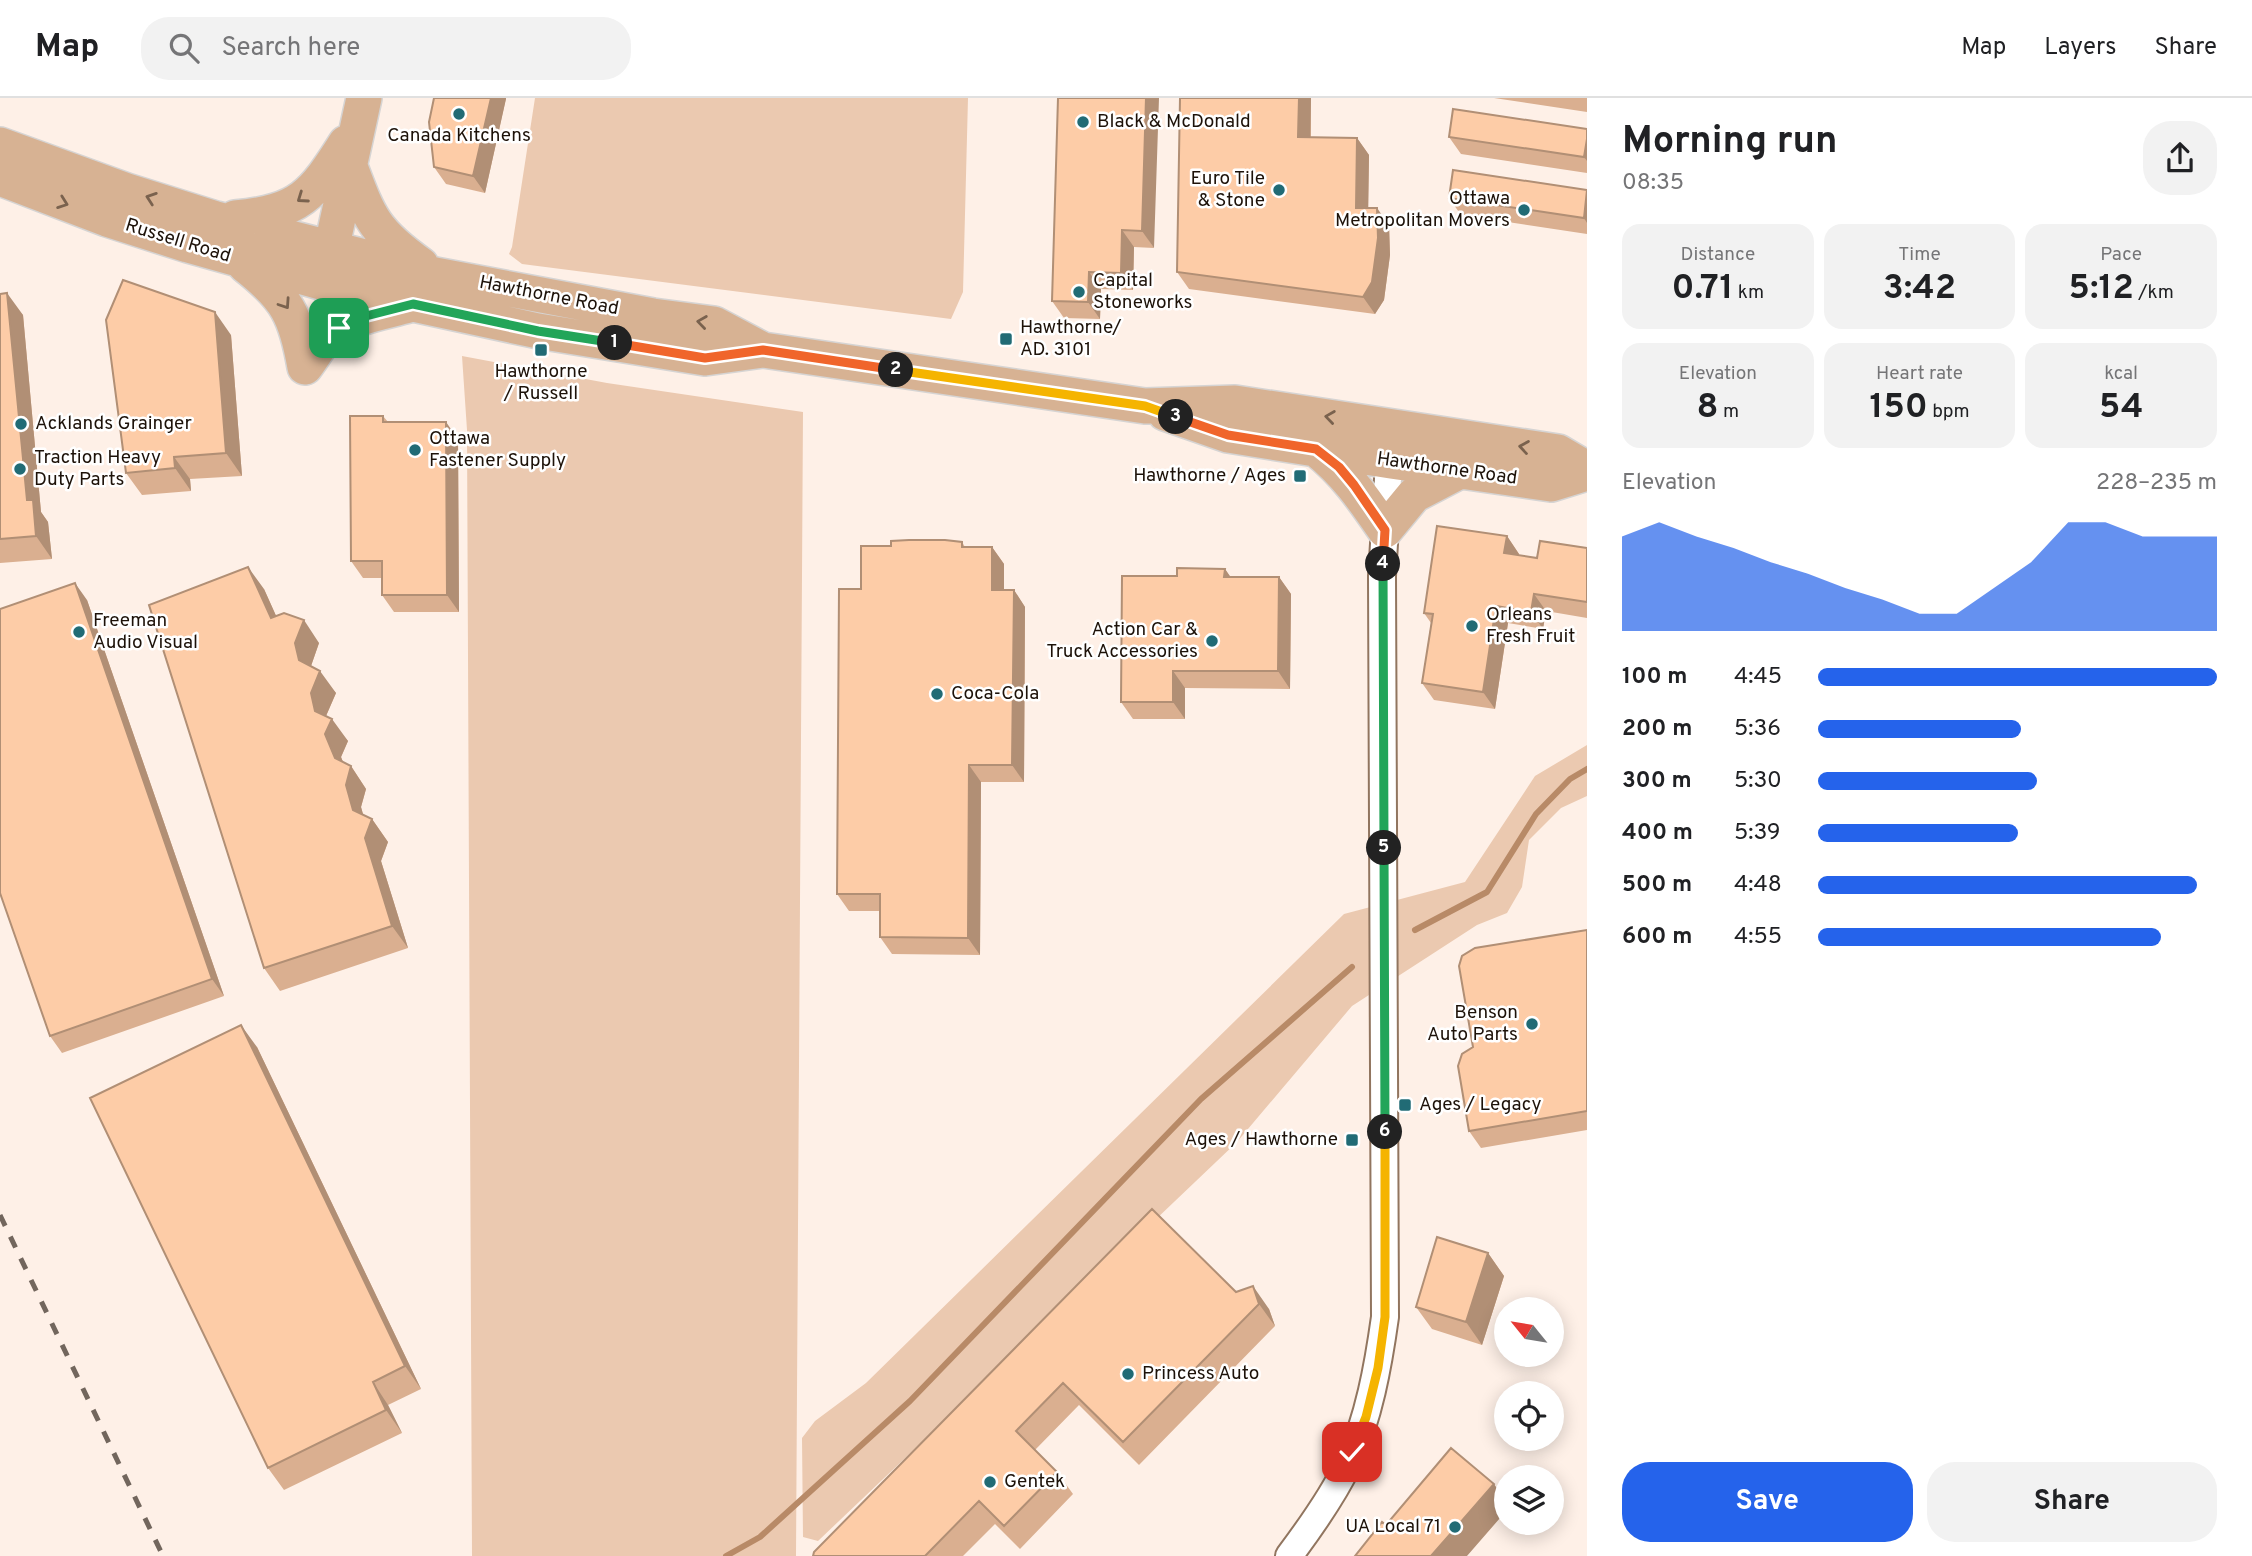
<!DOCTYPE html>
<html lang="en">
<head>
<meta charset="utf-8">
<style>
	:root { --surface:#fff; --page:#f2f2f2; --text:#202124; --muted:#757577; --line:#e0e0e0; --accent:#2563eb }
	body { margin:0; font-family:Overpass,sans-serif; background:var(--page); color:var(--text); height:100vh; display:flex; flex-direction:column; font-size:26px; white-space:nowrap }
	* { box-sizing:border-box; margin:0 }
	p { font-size:23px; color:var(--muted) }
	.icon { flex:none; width:38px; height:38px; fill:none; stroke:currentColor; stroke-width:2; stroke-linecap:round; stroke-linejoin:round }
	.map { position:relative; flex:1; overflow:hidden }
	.side { display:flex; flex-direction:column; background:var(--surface); width:665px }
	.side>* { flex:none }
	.needle { width:46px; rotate:300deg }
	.buttons { position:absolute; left:1494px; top:1199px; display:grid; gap:14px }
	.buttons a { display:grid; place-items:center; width:70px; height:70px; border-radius:50%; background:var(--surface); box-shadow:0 4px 18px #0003; font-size:35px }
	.pin { position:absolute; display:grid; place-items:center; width:60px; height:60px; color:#fff; margin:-30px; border-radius:14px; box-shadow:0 4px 10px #0006 }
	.km { position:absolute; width:35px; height:35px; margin:-18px; border-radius:50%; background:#222; color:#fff; font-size:19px; line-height:35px; text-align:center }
	.round { display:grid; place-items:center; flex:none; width:74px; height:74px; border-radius:28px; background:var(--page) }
	.head { display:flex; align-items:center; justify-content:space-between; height:119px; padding:0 35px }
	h1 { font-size:38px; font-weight:700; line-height:52px }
	.stats { display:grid; grid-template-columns:repeat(3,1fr); gap:10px; height:119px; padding:7px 35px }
	.stats div { display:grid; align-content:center; border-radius:18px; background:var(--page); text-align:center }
	.stats b { font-size:35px; font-weight:700 }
	.stats small { font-size:19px; font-weight:400 }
	.stats p { font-size:19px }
	.chart { height:196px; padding:14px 35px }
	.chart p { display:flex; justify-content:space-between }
	.chart svg { width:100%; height:126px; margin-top:7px; fill:var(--accent); opacity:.7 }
	.button { display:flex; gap:14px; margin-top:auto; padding:14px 35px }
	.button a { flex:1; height:80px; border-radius:28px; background:var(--accent); color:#fff; font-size:28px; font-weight:700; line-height:80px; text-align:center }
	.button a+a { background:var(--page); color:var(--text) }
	ul { padding:0 35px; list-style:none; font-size:23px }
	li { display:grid; grid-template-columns:112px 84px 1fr; align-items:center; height:52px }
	li i { height:18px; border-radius:9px; background:var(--accent) }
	header { display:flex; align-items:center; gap:42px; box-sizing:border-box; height:98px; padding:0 35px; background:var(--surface); border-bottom:2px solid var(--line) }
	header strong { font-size:33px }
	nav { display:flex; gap:38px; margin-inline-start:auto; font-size:24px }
	.search { width:490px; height:63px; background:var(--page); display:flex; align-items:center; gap:18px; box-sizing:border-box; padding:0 24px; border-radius:28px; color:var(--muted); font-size:26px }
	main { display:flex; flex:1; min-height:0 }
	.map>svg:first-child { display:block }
	.green { fill:#ebc9b0 }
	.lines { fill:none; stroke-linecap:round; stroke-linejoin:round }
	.stream { stroke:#b88a67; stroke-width:6 }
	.minor-casing { stroke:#91755f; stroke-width:30 }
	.major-casing { stroke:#d6d4d3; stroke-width:38 }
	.minor { stroke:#fff; stroke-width:26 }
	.major { stroke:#d7b293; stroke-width:35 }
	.rail { stroke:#72665d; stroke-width:5; stroke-dasharray:12 12; stroke-linecap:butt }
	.wall { fill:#daaf90 }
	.shaded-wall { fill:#b18f75 }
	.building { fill:#fdcca7; stroke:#b18f75; stroke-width:2 }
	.oneway { stroke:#7a624e }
	.split-1-casing { stroke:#fff; stroke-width:14 }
	.split-2-casing { stroke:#fff; stroke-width:14 }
	.split-3-casing { stroke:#fff; stroke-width:14 }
	.split-4-casing { stroke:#fff; stroke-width:14 }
	.split-5-casing { stroke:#fff; stroke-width:14 }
	.split-6-casing { stroke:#fff; stroke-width:14 }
	.split-7-casing { stroke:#fff; stroke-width:14 }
	.split-1 { stroke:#22a559; stroke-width:9 }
	.split-2 { stroke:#f0652b; stroke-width:9 }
	.split-3 { stroke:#f5b400; stroke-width:9 }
	.split-4 { stroke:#f0652b; stroke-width:9 }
	.split-5 { stroke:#22a559; stroke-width:9 }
	.split-6 { stroke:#22a559; stroke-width:9 }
	.split-7 { stroke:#f5b400; stroke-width:9 }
	.poi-dot { fill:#216b75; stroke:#fff; stroke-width:2.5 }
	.labels { text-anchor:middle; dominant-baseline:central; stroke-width:5; stroke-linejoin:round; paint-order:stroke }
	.poi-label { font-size:19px; fill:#1d1209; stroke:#fff; text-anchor:start }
	.street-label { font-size:19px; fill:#1d1209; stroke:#fff }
</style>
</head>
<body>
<header>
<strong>Map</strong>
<div class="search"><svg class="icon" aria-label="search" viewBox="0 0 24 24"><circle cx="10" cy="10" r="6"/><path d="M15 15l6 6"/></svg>Search here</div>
<nav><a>Map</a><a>Layers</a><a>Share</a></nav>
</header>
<main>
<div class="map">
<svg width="1587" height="1458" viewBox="0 0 1587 1458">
	<rect width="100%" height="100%" fill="#fef0e7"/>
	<path class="green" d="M 535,0 L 968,0 L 963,194 L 951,221 L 522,166 L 509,156 L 512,149 Z
		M 462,258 L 607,285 L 803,314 L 796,1458 L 472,1458 L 467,332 Z
		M 1587,647 L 1587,698 L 1561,710 L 1529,742 L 1522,789 L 1507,815 L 1477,827 L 1352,908 L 1237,1044 L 818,1443 L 803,1439 L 802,1340 L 815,1323 L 866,1285 L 1344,816 L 1465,784 L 1535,678 Z"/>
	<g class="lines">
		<path class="stream" d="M 1415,832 L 1487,794 L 1536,716 L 1570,681 L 1587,671
			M 726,1458 L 760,1439 L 910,1303 L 1201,1001 L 1352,869"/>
		<defs>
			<path id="minor" d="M 1289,1458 C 1310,1430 1333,1398 1348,1366 C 1369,1319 1378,1269 1385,1219 L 1382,478 L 1388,381 L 1394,345"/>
			<path id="major" d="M 0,47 L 127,93 L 216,121 L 435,177 L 653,218 L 714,226 L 763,252
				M 349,66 C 369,119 373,133 421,167
				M 0,80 L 107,121 L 188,147 L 324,185 L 413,206 L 538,233 L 705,260 L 763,252 L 1145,308 L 1235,305 L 1558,354 L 1587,371
				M 235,120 C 300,114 313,97 346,45
				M 245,167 C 287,200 296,217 305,269
				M 327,171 L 364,0
				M 305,269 C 312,260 318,249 325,241 C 346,219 381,215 409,207
				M 1165,315 L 1228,337 L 1391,363 L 1551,386 L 1587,375
				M 1316,351 C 1346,375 1363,400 1385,432 L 1414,397 L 1460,373"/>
		</defs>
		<use href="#minor" class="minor-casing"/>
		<use href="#major" class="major-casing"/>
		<use href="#minor" class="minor"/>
		<use href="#major" class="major"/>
		<path class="rail" d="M 0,1117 L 163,1458"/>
	</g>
	<path class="wall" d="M 434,0 L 506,0 L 485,95 L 446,86 L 434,69 Z
		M 1058,0 L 1154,150 L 1134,149 L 1133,192 L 1101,191 L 1100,221 L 1064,220 L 1052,203 Z
		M 1180,0 L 1311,0 L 1311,39 L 1357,40 L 1369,57 L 1368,110 L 1389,127 L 1390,157 L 1384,202 L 1375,216 L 1189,191 L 1177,174 Z
		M 1494,0 L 1587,0 L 1587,14 Z
		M 1587,31 L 1587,75 L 1461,56 L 1449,39 Z
		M 1587,92 L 1587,136 L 1461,117 L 1449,100 Z
		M 0,196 L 23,217 L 41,414 L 48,424 L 52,461 L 0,465 Z
		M 231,237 L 242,378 L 190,381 L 191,393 L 142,397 L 126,375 Z
		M 383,318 L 388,324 L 458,341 L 459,514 L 394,514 L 382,497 L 382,480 L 363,480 L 351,463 Z
		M 1507,438 L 1519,456 L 1518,457 L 1537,460 L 1587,450 L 1587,520 L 1546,513 L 1543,531 L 1508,525 L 1495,611 L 1434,602 L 1422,585 L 1431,525 L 1424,515 Z
		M 962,444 L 965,449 L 992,449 L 1004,466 L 1004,492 L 1014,492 L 1025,509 L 1024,684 L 981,684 L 980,857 L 892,856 L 880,839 L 880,813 L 849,813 L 837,796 L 861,491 L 891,448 Z
		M 1225,471 L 1230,479 L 1279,479 L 1291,496 L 1290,591 L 1185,590 L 1185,621 L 1133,621 L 1121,604 L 1177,478 Z
		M 264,491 L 276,518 L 319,545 L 311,568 L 336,595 L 326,618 L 348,643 L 341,659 L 343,664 L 351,668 L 366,691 L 361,709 L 363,717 L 372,721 L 388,744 L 381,763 L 408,850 L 280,893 L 264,870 Z
		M 87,502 L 224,898 L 62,955 L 50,938 Z
		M 1587,832 L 1587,1032 L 1481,1050 L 1469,1033 L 1473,949 Z
		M 257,949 L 421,1291 L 388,1307 L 402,1335 L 284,1392 L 268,1370 Z
		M 1152,1111 L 1236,1194 L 1269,1211 L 1275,1228 L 1139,1367 L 1079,1307 L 1035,1352 L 1057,1374 L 1073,1396 L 1020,1451 L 995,1426 L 963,1458 L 813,1458 Z
		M 1488,1155 L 1504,1178 L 1482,1247 L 1432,1231 L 1416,1209 Z"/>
	<path class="shaded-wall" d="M 491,0 L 506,0 L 506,1 L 485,95 L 473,78 Z
		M 1146,0 L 1159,0 L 1154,150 L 1142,133 Z
		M 1299,0 L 1311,0 L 1310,56 L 1298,39 Z
		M 1357,40 L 1369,57 L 1368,127 L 1356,110 Z
		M 1587,41 L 1587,63 L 1584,59 Z
		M 1587,99 L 1587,125 L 1584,120 Z
		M 1377,110 L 1389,127 L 1390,157 L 1384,202 L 1375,216 L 1363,199 Z
		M 1122,132 L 1134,149 L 1133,192 L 1121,175 Z
		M 1089,174 L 1101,191 L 1100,221 L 1088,204 Z
		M 7,195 L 23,217 L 41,414 L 48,424 L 52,461 L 36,438 L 27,402 Z
		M 215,214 L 231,237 L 242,378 L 226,355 Z
		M 446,324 L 458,341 L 459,514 L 447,497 Z
		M 174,359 L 190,381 L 191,393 L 175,370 Z
		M 1507,438 L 1519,456 L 1516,472 L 1504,455 Z
		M 992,449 L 1004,466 L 1004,509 L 992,492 Z
		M 248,469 L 264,491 L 287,542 L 271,520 Z
		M 1225,471 L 1237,488 L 1224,479 Z
		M 1279,479 L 1291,496 L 1290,591 L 1278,573 Z
		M 75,485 L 87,502 L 224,898 L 212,881 Z
		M 1014,492 L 1025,509 L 1024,684 L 1012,667 Z
		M 1534,496 L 1546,513 L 1543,531 L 1531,514 Z
		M 1496,508 L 1508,525 L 1495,611 L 1483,594 Z
		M 304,522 L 319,545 L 311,568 L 299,562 L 295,545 Z
		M 320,573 L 336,595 L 326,618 L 332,621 L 348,643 L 341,659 L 348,677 L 351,668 L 366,691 L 361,709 L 368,733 L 372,721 L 388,744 L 381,763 L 408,850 L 392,828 L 335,660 L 315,613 L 311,595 Z
		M 1173,573 L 1185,590 L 1185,621 L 1173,604 Z
		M 969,667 L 981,684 L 980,857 L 968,840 Z
		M 241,927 L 257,949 L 421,1291 L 405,1268 Z
		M 1488,1155 L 1504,1178 L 1482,1247 L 1466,1224 Z
		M 1253,1188 L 1269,1211 L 1275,1228 L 1259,1206 Z
		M 373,1284 L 388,1307 L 402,1335 L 386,1312 Z
		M 1494,1386 L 1507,1405 L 1507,1412 L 1467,1458 L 1431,1458 Z"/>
	<path class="building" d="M 434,0 L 491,0 L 473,78 L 434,69 L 429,24 Z
		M 1058,0 L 1146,0 L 1142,133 L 1122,132 L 1121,175 L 1089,174 L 1088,204 L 1052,203 Z
		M 1180,0 L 1299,0 L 1298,39 L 1357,40 L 1356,110 L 1377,110 L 1378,140 L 1372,184 L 1363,199 L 1177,174 Z
		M 1453,11 L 1587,31 L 1587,41 L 1584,59 L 1449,39 Z
		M 1453,72 L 1587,92 L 1584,120 L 1449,100 Z
		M 123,182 L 215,214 L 226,355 L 174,359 L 175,370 L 126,375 L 106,222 Z
		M 7,195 L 27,402 L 33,402 L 36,438 L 0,441 L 0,196 Z
		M 350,318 L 383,318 L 383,324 L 446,324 L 447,497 L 382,497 L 382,463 L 351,463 Z
		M 1437,428 L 1507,438 L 1504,455 L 1537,460 L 1540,443 L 1587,450 L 1587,504 L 1534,496 L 1531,514 L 1496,508 L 1483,594 L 1422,585 L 1433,516 L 1424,515 Z
		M 909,442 L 945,442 L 962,444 L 962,449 L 992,449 L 992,492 L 1014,492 L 1012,667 L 969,667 L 968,840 L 880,839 L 880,796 L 837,796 L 839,491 L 861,491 L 861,448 L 891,448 L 891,443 Z
		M 248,469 L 271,520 L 284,515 L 304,522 L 295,545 L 299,562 L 320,573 L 311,595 L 315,613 L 332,621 L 325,636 L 335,660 L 351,668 L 346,687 L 353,712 L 372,721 L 365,740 L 392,828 L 264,870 L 149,507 Z
		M 1177,470 L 1225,471 L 1224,479 L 1279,479 L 1278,573 L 1173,573 L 1173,604 L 1121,604 L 1122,478 L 1177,478 Z
		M 75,485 L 212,881 L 50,938 L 0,795 L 0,511 Z
		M 1587,832 L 1587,1013 L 1469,1033 L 1458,968 L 1462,956 L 1473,949 L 1459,868 L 1462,858 L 1475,850 Z
		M 241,927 L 405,1268 L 373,1284 L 386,1312 L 268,1370 L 90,1000 Z
		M 1152,1111 L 1236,1194 L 1253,1188 L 1259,1206 L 1123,1344 L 1063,1285 L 1016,1333 L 1057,1374 L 1004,1428 L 979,1403 L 925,1458 L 813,1458 L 814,1454 Z
		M 1437,1139 L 1488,1155 L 1466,1224 L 1416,1209 Z
		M 1451,1350 L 1494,1386 L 1431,1458 L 1355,1458 L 1382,1424 L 1386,1427 Z"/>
	<defs><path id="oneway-chevron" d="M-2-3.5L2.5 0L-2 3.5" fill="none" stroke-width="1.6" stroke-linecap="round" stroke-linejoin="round" transform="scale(1.75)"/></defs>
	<g class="oneway">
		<use href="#oneway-chevron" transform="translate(151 100) rotate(-161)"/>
		<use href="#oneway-chevron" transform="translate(302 100) rotate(145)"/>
		<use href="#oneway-chevron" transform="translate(63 105) rotate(20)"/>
		<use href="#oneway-chevron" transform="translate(285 206) rotate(56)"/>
		<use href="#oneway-chevron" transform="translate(702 224) rotate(-172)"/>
		<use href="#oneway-chevron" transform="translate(1330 319) rotate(-172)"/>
		<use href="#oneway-chevron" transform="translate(1524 349) rotate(-171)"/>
	</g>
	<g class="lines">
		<defs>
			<path id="split-1" d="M 339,230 L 366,218 L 413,206 L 538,233 L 615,245"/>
			<path id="split-2" d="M 615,245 L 705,260 L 763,252 L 896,272"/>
			<path id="split-3" d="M 896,272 L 1145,308 L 1176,319"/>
			<path id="split-4" d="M 1176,319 L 1228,337 L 1316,351 L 1339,369 L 1354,387 L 1385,432 L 1383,466"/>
			<path id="split-5" d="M 1383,466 L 1384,750"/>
			<path id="split-6" d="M 1384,750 L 1385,1034"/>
			<path id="split-7" d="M 1352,1354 L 1366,1319 L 1378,1270 L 1385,1219 L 1385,1034"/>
		</defs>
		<use href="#split-1" class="split-1-casing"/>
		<use href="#split-2" class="split-2-casing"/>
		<use href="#split-3" class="split-3-casing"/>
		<use href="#split-4" class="split-4-casing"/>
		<use href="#split-5" class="split-5-casing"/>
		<use href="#split-6" class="split-6-casing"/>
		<use href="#split-7" class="split-7-casing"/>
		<use href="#split-1" class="split-1"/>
		<use href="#split-2" class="split-2"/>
		<use href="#split-3" class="split-3"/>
		<use href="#split-4" class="split-4"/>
		<use href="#split-5" class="split-5"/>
		<use href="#split-6" class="split-6"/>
		<use href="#split-7" class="split-7"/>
	</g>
	<g class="poi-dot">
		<circle cx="459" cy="16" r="7"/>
		<circle cx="1083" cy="24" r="7"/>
		<circle cx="1279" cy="92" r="7"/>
		<circle cx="1524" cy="112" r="7"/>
		<circle cx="1079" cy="194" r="7"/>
		<rect x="999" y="234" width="14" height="14" rx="3.5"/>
		<rect x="534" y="245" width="14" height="14" rx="3.5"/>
		<circle cx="21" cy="326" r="7"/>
		<circle cx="415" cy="352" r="7"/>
		<circle cx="20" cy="371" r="7"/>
		<rect x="1293" y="371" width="14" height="14" rx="3.5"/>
		<circle cx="1472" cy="528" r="7"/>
		<circle cx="79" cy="534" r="7"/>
		<circle cx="1212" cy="543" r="7"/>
		<circle cx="937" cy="596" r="7"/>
		<circle cx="1532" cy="926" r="7"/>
		<rect x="1398" y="1000" width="14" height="14" rx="3.5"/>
		<rect x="1345" y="1035" width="14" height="14" rx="3.5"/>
		<circle cx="1128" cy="1276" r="7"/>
		<circle cx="990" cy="1384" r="7"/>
		<circle cx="1455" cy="1429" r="7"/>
	</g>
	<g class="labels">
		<g class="poi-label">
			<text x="1097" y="24">Black &amp; McDonald</text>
			<text x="459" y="38" text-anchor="middle">Canada Kitchens</text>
			<text x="1265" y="81" text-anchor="end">Euro Tile<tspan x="1265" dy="22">&amp; Stone</tspan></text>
			<text x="1510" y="101" text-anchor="end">Ottawa<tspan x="1510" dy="22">Metropolitan Movers</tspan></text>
			<text x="1093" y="183">Capital<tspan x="1093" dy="22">Stoneworks</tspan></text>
			<text x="1020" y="230">Hawthorne/<tspan x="1020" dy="22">AD. 3101</tspan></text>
			<text x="541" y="274" text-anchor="middle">Hawthorne<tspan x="541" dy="22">/ Russell</tspan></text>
			<text x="35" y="326">Acklands Grainger</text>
			<text x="429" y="341">Ottawa<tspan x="429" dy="22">Fastener Supply</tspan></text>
			<text x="34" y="360">Traction Heavy<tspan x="34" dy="22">Duty Parts</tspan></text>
			<text x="1286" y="378" text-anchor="end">Hawthorne / Ages</text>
			<text x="1486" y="517">Orleans<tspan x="1486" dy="22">Fresh Fruit</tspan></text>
			<text x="93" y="523">Freeman<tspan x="93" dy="22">Audio Visual</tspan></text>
			<text x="1198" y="532" text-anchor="end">Action Car &amp;<tspan x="1198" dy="22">Truck Accessories</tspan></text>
			<text x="951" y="596">Coca-Cola</text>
			<text x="1518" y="915" text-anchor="end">Benson<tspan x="1518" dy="22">Auto Parts</tspan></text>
			<text x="1419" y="1007">Ages / Legacy</text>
			<text x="1338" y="1042" text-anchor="end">Ages / Hawthorne</text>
			<text x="1142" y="1276">Princess Auto</text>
			<text x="1004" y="1384">Gentek</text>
			<text x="1441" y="1429" text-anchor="end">UA Local 71</text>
		</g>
		<g class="street-label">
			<text transform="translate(178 143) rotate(17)">Russell Road</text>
			<text transform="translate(549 198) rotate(11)">Hawthorne Road</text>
			<text transform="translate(1447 371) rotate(8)">Hawthorne Road</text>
		</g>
	</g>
</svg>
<div class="buttons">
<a><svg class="needle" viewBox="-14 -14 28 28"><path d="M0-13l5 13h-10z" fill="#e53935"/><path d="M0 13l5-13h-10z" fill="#757577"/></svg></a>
<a><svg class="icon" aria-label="locate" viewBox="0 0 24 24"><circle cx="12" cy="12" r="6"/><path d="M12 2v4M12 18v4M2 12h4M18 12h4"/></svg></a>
<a><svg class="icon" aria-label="layers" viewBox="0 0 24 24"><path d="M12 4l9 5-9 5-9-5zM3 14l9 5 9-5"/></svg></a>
</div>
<div class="pin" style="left:339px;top:230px;background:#1e9e55"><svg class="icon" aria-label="arrive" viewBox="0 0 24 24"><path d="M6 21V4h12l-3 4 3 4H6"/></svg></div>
<div class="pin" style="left:1352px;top:1354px;background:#d93025"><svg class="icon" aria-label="check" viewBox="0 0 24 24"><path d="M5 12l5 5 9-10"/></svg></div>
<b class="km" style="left:615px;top:245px">1</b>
<b class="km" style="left:896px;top:272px">2</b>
<b class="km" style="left:1176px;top:319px">3</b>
<b class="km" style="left:1383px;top:466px">4</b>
<b class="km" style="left:1384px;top:750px">5</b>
<b class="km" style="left:1385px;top:1034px">6</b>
</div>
<section class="side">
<div class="head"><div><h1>Morning run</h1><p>08:35</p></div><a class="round"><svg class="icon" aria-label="share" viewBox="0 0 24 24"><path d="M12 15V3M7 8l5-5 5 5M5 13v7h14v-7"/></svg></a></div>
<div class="stats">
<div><p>Distance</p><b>0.71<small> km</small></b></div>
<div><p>Time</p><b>3:42</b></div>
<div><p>Pace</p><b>5:12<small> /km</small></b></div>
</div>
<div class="stats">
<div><p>Elevation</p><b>8<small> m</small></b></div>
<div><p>Heart rate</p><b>150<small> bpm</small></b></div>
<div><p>kcal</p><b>54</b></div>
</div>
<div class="chart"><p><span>Elevation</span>228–235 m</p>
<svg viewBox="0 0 160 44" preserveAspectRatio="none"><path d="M0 44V11L10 6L20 11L30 15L40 20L50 24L60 29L70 33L80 38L90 38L100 29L110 20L120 6L130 6L140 11L150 11L160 11V44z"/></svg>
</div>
<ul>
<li><b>100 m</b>4:45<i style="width:100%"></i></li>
<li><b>200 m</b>5:36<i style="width:51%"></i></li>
<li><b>300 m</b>5:30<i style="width:55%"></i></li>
<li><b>400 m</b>5:39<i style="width:50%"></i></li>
<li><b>500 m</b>4:48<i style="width:95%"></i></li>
<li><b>600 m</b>4:55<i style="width:86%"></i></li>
</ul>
<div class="button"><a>Save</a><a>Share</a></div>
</section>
</main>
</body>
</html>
